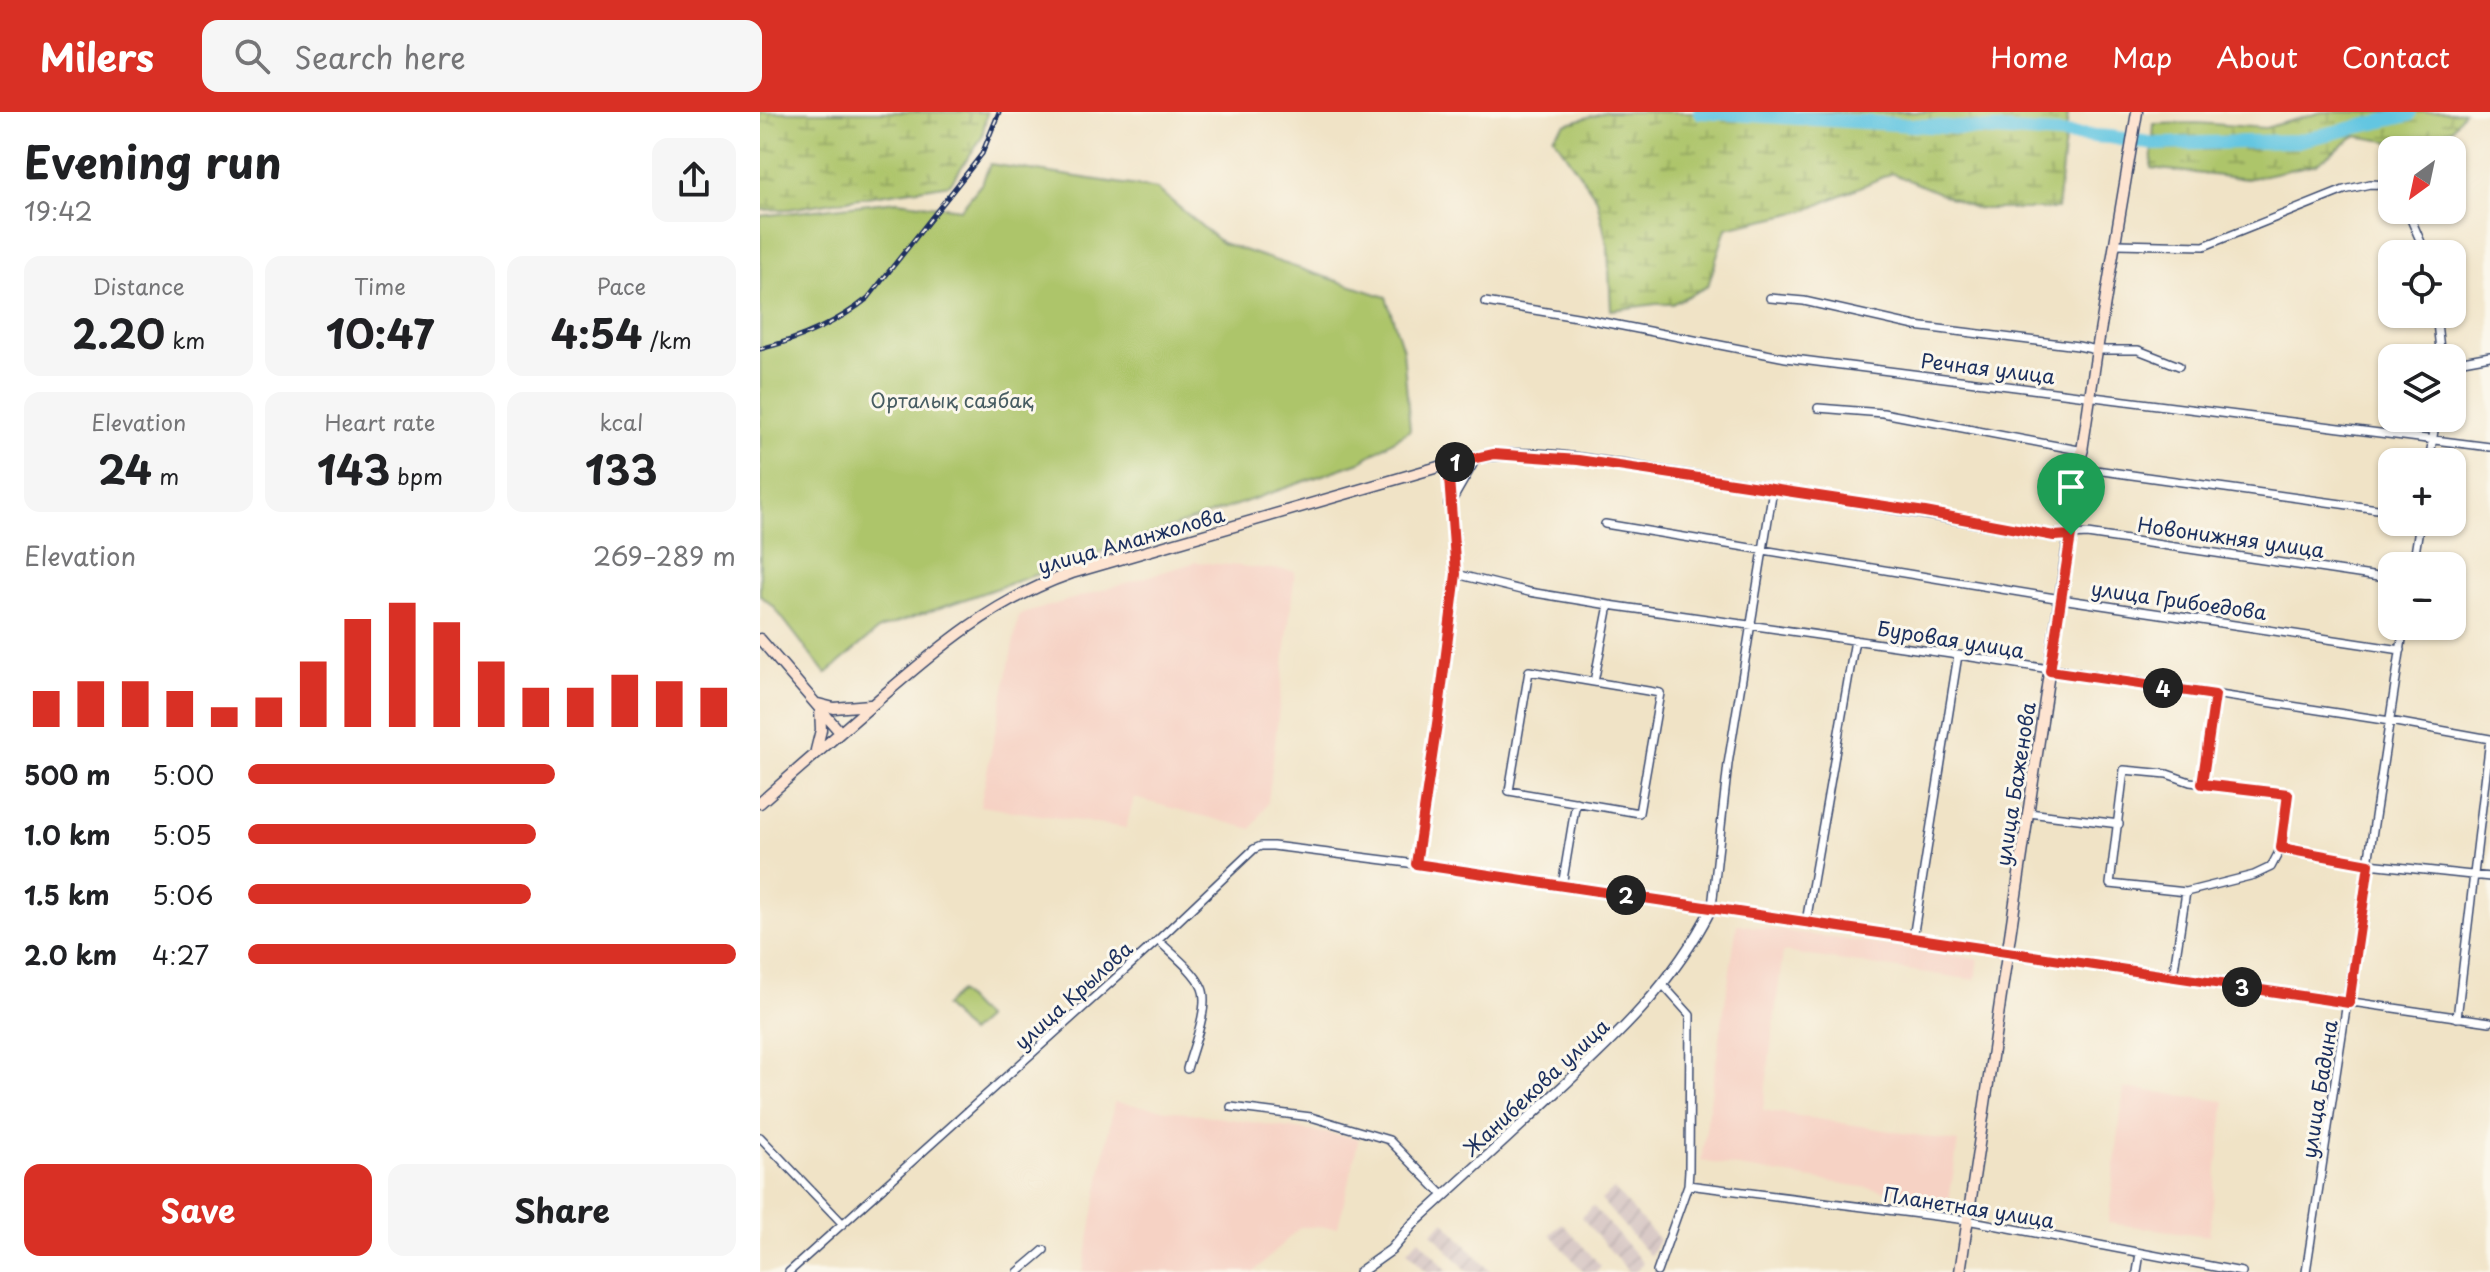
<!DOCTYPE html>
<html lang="en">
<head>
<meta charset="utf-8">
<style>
	:root { --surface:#fff; --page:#f6f6f6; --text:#202124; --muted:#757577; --accent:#d93025 }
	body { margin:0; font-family:"Playpen Sans",sans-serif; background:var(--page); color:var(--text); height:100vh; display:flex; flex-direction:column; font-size:30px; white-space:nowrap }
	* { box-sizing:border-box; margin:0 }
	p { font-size:26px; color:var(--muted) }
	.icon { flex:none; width:44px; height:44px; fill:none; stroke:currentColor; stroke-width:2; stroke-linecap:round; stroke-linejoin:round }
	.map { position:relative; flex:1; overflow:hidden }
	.panel { display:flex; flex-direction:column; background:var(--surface); width:760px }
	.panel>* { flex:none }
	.needle { width:52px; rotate:213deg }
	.fabs { position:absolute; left:1618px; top:24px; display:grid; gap:16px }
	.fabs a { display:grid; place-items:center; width:88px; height:88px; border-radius:16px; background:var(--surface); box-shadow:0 2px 6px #0004; font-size:40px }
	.pin { position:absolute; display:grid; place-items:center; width:68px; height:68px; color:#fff; margin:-82px -34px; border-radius:50% 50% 50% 0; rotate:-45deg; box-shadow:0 0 8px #0007 }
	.pin .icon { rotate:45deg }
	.km { position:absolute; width:40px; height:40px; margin:-20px; border-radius:50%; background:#222; color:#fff; font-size:22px; line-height:40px; text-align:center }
	.round { display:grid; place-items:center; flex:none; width:84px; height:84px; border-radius:16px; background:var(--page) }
	.head { display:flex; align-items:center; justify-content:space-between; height:136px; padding:0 24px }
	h1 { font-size:44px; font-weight:700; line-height:60px }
	.stats { display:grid; grid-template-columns:repeat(3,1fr); gap:12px; height:136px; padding:8px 24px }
	.stats div { display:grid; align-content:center; border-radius:16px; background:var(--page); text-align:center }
	.stats b { font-size:40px; font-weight:700 }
	.stats small { font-size:22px; font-weight:400 }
	.stats p { font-size:22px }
	.chart { height:224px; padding:16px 24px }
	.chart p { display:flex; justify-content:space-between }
	.chart svg { width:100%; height:144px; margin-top:8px; stroke:var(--accent); stroke-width:6 }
	.action { display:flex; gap:16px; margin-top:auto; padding:16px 24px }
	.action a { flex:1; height:92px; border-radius:16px; background:var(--accent); color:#fff; font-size:32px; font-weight:700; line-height:92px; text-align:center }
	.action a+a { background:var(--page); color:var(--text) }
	ul { padding:0 24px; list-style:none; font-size:26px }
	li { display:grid; grid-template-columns:128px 96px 1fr; align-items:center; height:60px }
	li i { height:20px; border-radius:10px; background:var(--accent) }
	header { display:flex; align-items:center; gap:48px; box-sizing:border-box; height:112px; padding:0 40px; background:var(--accent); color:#fff }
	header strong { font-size:38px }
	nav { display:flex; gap:44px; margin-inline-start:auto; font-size:28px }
	.search { width:560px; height:72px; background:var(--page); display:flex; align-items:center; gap:20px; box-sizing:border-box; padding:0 28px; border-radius:16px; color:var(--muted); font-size:30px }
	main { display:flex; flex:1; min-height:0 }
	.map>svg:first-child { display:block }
	.built { fill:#f6d2c4 }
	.industrial { fill:url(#industrial-furrows) }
	.wetland { fill:url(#wetland-marsh); stroke:#647a64; stroke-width:2 }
	.park { fill:#adc56a; stroke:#647a64; stroke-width:2 }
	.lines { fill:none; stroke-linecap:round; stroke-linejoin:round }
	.river { stroke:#63c6e1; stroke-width:14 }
	.minor-casing { stroke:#3b4a6e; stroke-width:10 }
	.tertiary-casing { stroke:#3b4a6e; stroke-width:12 }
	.secondary-casing { stroke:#3b4a6e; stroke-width:13 }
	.minor { stroke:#fff; stroke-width:7 }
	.tertiary { stroke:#fff; stroke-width:9 }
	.secondary { stroke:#fde4d1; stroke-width:10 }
	.rail-casing { stroke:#1b2f5e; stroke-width:5 }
	.rail { stroke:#fbf7ec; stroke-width:2; stroke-dasharray:6; stroke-linecap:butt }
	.route-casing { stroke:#fff; stroke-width:16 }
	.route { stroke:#d93025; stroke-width:10 }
	.labels { text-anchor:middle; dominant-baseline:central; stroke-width:6; stroke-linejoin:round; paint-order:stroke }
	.street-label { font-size:20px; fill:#1b2f5e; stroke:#fbf7ec }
	.park-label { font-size:20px; fill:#475c62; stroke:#fbf7ec }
</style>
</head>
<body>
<header>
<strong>Milers</strong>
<div class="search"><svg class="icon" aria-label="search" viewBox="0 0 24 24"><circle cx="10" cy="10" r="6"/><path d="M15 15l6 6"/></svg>Search here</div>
<nav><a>Home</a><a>Map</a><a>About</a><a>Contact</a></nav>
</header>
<main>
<section class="panel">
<div class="head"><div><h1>Evening run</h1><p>19:42</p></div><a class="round"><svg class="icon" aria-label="share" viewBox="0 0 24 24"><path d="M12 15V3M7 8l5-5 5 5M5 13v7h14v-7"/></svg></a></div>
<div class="stats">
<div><p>Distance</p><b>2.20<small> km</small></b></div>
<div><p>Time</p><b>10:47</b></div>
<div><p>Pace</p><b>4:54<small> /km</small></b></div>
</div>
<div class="stats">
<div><p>Elevation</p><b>24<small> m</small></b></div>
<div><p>Heart rate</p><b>143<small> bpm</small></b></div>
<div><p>kcal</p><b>133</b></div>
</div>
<div class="chart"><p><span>Elevation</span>269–289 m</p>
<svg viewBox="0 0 160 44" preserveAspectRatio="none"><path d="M5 44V33M15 44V30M25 44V30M35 44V33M45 44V38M55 44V35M65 44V24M75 44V11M85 44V6M95 44V12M105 44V24M115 44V32M125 44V32M135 44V28M145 44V30M155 44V32"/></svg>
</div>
<ul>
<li><b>500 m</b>5:00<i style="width:63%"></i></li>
<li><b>1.0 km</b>5:05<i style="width:59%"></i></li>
<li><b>1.5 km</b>5:06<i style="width:58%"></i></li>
<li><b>2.0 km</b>4:27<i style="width:100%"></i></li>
</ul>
<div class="action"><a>Save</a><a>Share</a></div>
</section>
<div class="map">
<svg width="1730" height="1160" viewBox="0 0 1730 1160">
	<defs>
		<pattern id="industrial-furrows" width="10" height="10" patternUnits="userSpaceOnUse" patternTransform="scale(2)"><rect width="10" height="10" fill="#d1bfbe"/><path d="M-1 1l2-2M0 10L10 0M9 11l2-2" fill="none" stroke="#b3a4a6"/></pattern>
		<pattern id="wetland-marsh" width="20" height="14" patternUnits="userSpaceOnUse" patternTransform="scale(2)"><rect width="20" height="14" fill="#adc56a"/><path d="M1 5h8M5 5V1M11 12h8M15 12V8" fill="none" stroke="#8ca05a"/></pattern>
	</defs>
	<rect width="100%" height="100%" fill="#fbf7ec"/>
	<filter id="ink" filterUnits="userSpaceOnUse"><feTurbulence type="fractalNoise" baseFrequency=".0125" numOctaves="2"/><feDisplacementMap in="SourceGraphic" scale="16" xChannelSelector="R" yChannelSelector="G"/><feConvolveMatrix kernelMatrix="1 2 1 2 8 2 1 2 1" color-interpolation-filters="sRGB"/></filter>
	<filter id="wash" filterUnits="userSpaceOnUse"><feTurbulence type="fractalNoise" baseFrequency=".006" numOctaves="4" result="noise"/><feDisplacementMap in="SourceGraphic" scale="32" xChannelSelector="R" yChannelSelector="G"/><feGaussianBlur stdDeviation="1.8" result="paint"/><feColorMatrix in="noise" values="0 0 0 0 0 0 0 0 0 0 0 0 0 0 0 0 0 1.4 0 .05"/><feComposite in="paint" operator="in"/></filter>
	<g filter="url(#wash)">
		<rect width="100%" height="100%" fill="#f0e3c6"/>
		<path class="built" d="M 436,450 L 535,459 L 508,690 L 492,717 L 374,686 L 366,716 L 220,694 L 259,503 Z
			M 977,812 L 1219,847 L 1215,868 L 1023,840 L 1003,998 L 1198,1030 L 1189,1089 L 941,1049 Z
			M 1364,976 L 1465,989 L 1449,1124 L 1348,1111 Z
			M 354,990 L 599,1026 L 578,1115 L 540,1115 L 494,1160 L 323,1160 Z"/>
		<path class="industrial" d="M 854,1077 L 899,1128 L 890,1144 L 841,1088 Z
			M 833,1094 L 883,1151 L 875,1160 L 869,1160 L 821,1105 Z
			M 684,1109 L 731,1160 L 708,1160 L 672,1121 Z
			M 802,1111 L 841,1154 L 835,1160 L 824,1160 L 790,1122 Z
			M 659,1127 L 689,1160 L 667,1160 L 647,1139 Z"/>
		<path class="wetland" d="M 0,0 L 227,0 L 222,25 L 190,72 L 29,97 L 0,98 Z
			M 845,0 L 1297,0 L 1308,3 L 1297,97 L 1217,97 L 1132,61 L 1047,98 L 966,116 L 948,174 L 912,192 L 896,192 L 851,198 L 848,136 L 837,87 L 793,24 L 805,12 Z
			M 1562,0 L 1704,0 L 1692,17 L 1663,28 L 1639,31 L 1595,24 L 1556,52 L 1487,67 L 1391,56 L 1394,12 L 1438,11 L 1505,16 Z"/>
		<path class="park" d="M 230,52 L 397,77 L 462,131 L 626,185 L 643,238 L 650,318 L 600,350 L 119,517 L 66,562 L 13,494 L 0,483 L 0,104 L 137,89 L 201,97 L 222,71 Z
			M 199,880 L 225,907 L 209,921 L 184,894 Z"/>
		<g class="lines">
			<path class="river" d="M 940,0 L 1350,25 L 1395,32 L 1537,29 L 1649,3 L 1650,0"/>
		</g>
	</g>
	<g filter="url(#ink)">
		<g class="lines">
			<defs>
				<path id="minor" d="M 1647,98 L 1666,142
					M 1357,132 L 1444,134 L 1584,78 L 1610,72 L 1632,73
					M 1010,186 L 1044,189 L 1155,214 L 1318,234 L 1337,238 L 1378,238 L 1419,254
					M 725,190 L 817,205 L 1026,246 L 1730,335
					M 1676,202 L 1681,246
					M 1692,251 L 1730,244
					M 1058,296 L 1123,301 L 1324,339
					M 1669,350 L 1676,306
					M 1321,356 L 1632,399
					M 845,412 L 1301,487 L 1641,538
					M 1311,423 L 1327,422 L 1632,467
					M 1653,454 L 1660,410
					M 696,462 L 769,480 L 849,493 L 1198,543 L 1630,609 L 1730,627 L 1697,906
					M 834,570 L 900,581 L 879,701 L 749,679 L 769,559 L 834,570 L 849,493
					M 1442,672 L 1455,583
					M 1269,701 L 1359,712
					M 1521,736 L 1528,682 L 1430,670 L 1407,662 L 1364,658 L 1350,772 L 1426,780 L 1494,763 L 1511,755 L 1521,736 L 1609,752 L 1730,765
					M 802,774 L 816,690
					M 952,795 L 968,652 L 1013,377
					M 1046,810 L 1095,528
					M 1153,826 L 1198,543
					M 398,828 C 412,842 434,858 442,876 C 450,894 432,938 427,957
					M 1247,840 L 1730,910
					M 1413,864 L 1426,780
					M 471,995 L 551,1005 L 629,1028 L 684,1084
					M 0,1025 L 83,1112
					M 928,1073 L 1207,1108 L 1482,1160
					M 29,1160 L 398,828 L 494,737 L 501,734 L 513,734 L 656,752
					M 258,1160 L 284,1138
					M 897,1160 L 928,1073 L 929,1058 L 930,903 L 903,873
					M 1377,1160 L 1380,1141
					M 1546,1160 L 1644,514"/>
				<path id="tertiary" d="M 688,352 L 696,462 L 678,605 L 656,752 L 1247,840
					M 689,392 L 716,345
					M 600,1160 L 631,1138 L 653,1112 C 698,1071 743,1030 788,988 C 853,928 911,876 952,795"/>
				<path id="secondary" d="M 0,527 L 80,620
					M 58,592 L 74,596 L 110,593
					M 56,638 L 61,618 L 60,595
					M 0,691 C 32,662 64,635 96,607 C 166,547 223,492 312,461 L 706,347 C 776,333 853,353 923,363 C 1047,382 1171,401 1294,424 L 1311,423
					M 1200,1160 L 1337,238 L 1377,0"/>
			</defs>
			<use href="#minor" class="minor-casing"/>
			<use href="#tertiary" class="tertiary-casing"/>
			<use href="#secondary" class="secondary-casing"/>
			<use href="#minor" class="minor"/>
			<use href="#tertiary" class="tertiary"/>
			<use href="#secondary" class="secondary"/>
			<defs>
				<path id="rail" d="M 0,237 C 40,227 76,212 108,186 L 222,42 L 239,0"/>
			</defs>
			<use href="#rail" class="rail-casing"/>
			<use href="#rail" class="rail"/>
		</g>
	</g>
	<g class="lines" filter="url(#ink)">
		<defs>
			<path id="route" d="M 734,342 L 818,348 L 879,357 L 1165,400 L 1294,424 L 1311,423 L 1290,559 L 1455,583 L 1442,672 L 1528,682 L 1521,736 L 1609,752 L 1589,891 L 656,752 L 678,605 L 696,462 L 688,352 Z"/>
		</defs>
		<use href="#route" class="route-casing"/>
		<use href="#route" class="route"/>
	</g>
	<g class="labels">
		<g class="street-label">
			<text transform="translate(1228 256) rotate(7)">Речная улица</text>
			<text transform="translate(1471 425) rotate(8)">Новонижняя улица</text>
			<text transform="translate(371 428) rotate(-16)">улица Аманжолова</text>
			<text transform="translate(1419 488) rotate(8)">улица Грибоедова</text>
			<text transform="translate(1191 527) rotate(9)">Буровая улица</text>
			<text transform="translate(1255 672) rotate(-81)">улица Баженова</text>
			<text transform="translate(313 883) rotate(-42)">улица Крылова</text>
			<text transform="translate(776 975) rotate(-43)">Жанибекова улица</text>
			<text transform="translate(1559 977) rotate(-81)">улица Бадина</text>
			<text transform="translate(1209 1095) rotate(9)">Планетная улица</text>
		</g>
		<g class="park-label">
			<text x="192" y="288">Орталық саябақ</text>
		</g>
	</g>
</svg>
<div class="fabs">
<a><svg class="needle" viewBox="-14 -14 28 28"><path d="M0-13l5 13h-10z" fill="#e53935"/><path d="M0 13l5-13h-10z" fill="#757577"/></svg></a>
<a><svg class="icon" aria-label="locate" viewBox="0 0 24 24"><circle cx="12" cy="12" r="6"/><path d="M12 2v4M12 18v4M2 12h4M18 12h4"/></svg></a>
<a><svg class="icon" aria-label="layers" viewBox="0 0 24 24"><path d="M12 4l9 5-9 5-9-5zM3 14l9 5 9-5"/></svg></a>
<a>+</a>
<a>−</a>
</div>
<div class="pin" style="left:1311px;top:423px;background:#1e9e55"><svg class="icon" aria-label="arrive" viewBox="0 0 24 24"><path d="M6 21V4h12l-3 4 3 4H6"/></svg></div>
<b class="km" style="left:695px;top:350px">1</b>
<b class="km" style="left:866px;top:783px">2</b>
<b class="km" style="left:1482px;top:875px">3</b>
<b class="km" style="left:1403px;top:576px">4</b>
</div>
</main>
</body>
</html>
